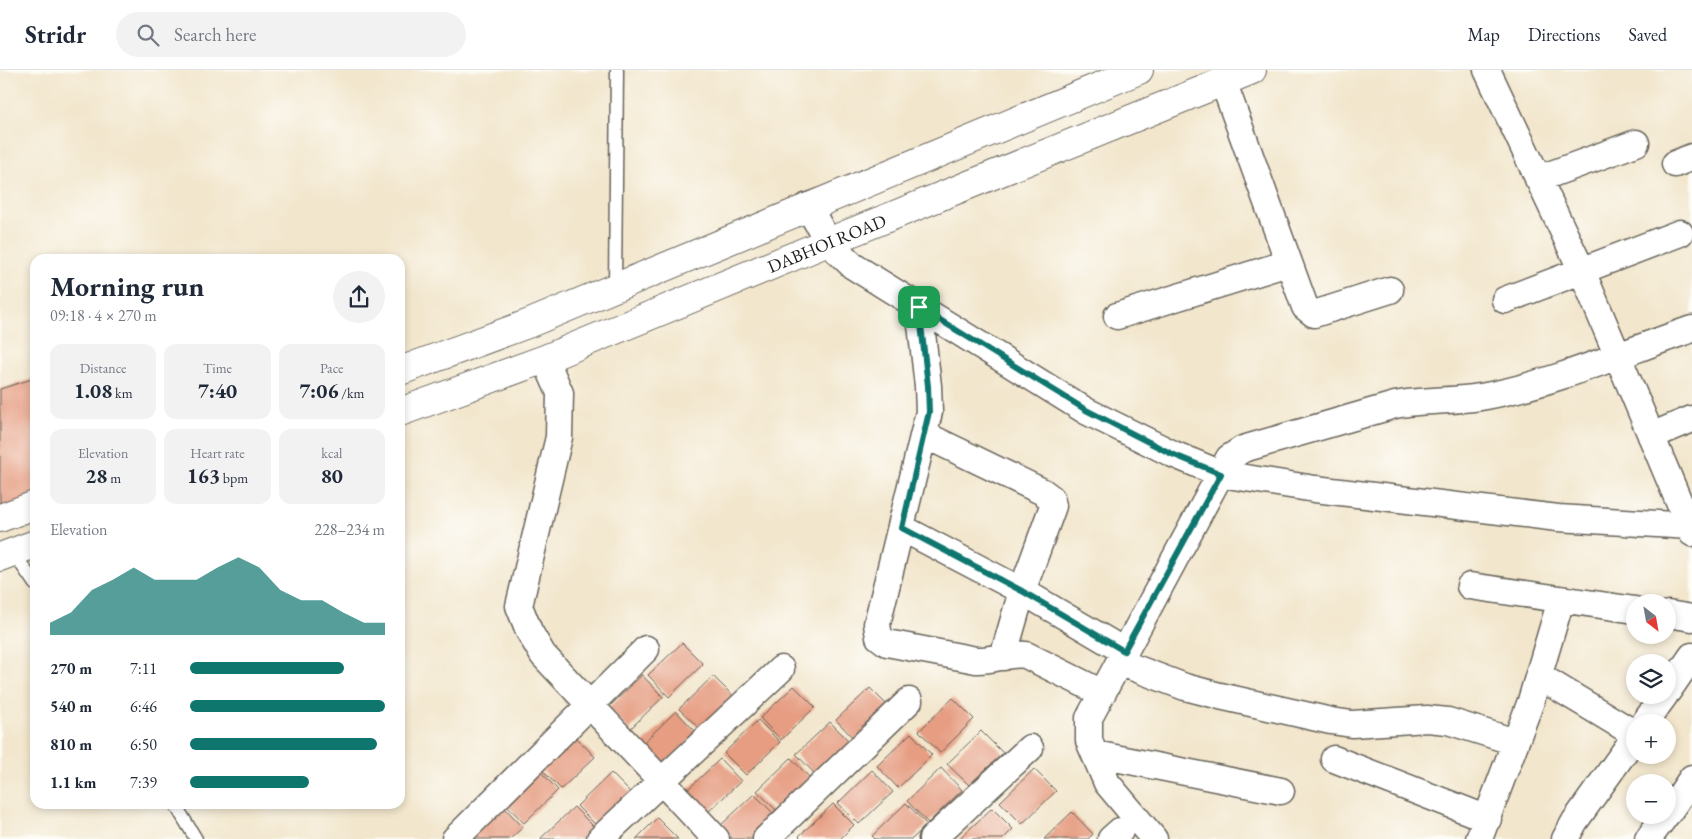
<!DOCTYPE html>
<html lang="en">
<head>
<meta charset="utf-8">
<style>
	:root { --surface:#fff; --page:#f2f2f3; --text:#1f2937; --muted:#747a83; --line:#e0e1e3; --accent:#0f766e }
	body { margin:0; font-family:"EB Garamond",serif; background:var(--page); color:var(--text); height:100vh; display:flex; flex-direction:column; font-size:19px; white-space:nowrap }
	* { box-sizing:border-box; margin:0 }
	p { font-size:16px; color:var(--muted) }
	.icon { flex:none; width:28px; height:28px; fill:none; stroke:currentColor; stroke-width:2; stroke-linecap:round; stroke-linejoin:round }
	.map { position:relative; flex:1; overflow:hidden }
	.details { position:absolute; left:30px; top:184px; width:375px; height:555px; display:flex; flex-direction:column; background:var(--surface); border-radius:15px; box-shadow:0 2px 8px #0003 }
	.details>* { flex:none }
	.needle { width:32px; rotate:149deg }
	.fabs { position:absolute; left:1626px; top:524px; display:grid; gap:10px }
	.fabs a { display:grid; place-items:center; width:50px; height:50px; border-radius:50%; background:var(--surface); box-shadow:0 2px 8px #0003; font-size:25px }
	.pin { position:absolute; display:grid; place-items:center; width:42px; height:42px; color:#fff; margin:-21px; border-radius:10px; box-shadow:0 2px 8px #0006 }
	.round { display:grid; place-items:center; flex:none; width:52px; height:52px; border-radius:26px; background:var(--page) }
	.overview { display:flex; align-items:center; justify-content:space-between; height:85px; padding:0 20px }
	h1 { font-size:28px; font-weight:700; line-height:38px }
	.metrics { display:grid; grid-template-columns:repeat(3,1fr); gap:8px; height:85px; padding:5px 20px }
	.metrics div { display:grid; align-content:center; border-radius:12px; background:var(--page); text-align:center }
	.metrics b { font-size:21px; font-weight:700 }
	.metrics small { font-size:14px; font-weight:400 }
	.metrics p { font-size:14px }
	.chart { height:140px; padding:10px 20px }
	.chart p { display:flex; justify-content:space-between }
	.chart svg { width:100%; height:90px; margin-top:5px; fill:var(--accent); opacity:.7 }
	ul { padding:0 20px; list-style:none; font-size:16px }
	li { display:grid; grid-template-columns:80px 60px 1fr; align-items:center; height:38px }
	li i { height:12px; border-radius:6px; background:var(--accent) }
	header { display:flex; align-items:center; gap:30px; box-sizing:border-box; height:70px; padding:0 25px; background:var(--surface); border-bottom:1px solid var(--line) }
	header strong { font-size:24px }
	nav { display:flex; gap:28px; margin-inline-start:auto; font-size:18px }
	.search { width:350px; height:45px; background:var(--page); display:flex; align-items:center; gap:12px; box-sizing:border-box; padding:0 18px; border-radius:28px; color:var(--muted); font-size:19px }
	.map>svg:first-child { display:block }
	.building { fill:#e69d82 }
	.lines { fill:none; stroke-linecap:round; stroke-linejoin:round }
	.lane-casing { stroke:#67635a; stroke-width:15 }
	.street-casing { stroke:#67635a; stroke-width:29 }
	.primary-casing { stroke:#67635a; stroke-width:30 }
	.lane { stroke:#fff; stroke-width:12 }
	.street { stroke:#fff; stroke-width:26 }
	.primary { stroke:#fff; stroke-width:28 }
	.route-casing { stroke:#fff; stroke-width:10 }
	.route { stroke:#0f766e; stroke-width:6 }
	.labels { text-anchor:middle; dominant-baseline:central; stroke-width:5; stroke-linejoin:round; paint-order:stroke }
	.street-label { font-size:18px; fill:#1c1c1c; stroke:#fdfcf7 }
</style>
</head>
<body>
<header>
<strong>Stridr</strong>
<div class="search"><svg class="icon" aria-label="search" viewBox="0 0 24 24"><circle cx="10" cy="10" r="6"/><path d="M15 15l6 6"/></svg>Search here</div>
<nav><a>Map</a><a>Directions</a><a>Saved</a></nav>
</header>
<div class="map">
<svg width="1692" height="769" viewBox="0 0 1692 769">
	<rect width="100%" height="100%" fill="#fdfcf7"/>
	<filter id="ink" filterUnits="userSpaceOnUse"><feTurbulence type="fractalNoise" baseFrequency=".02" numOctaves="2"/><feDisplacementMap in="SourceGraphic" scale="10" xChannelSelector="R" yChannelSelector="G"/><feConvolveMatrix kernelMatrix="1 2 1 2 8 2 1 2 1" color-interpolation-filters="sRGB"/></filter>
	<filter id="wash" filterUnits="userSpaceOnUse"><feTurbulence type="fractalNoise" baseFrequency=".0096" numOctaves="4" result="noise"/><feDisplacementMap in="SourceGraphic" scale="20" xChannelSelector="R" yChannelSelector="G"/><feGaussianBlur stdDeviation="1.12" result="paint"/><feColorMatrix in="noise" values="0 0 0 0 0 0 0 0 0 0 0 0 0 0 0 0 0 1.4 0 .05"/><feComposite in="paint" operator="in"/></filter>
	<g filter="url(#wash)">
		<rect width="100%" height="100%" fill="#f2e6cc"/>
		<g id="blocks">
			<path class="building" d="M 35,308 L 35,428 L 0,441 L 0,319 Z
				M 682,573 L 703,594 L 669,627 L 648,605 Z
				M 642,605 L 663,627 L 629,660 L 608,638 Z
				M 713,606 L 735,628 L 701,660 L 679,639 Z
				M 794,616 L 815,637 L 781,670 L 760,648 Z
				M 870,618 L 891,639 L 857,672 L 836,650 Z
				M 953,628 L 974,649 L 940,683 L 919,661 Z
				M 676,641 L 697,663 L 663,696 L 642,674 Z
				M 758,650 L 780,672 L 746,705 L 724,683 Z
				M 830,652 L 851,673 L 817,706 L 796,684 Z
				M 981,661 L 1003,683 L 969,715 L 947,694 Z
				M 911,663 L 932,685 L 898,718 L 877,696 Z
				M 574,665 L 595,687 L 561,719 L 540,698 Z
				M 791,688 L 812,710 L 778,742 L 757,721 Z
				M 720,689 L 741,711 L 707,743 L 686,721 Z
				M 537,698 L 558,720 L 524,753 L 503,731 Z
				M 941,698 L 962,720 L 928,753 L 907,731 Z
				M 1034,699 L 1056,721 L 1022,754 L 1000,732 Z
				M 872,700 L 893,722 L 859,754 L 838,733 Z
				M 611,703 L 633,725 L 599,758 L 577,736 Z
				M 754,724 L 775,745 L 751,769 L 732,769 L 720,756 Z
				M 906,733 L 927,755 L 912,769 L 875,769 L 872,766 Z
				M 833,734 L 854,755 L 840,769 L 802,769 L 799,766 Z
				M 502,735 L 523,757 L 510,769 L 469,769 Z
				M 574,737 L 595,758 L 584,769 L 540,769 Z
				M 992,738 L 1013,759 L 1003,769 L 959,769 Z
				M 1072,742 L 1093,764 L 1088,769 L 1044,769 Z
				M 657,748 L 678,769 L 636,769 Z"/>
		</g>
	</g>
	<g filter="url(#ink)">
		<use href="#blocks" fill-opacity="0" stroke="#67635a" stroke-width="1"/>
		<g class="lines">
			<defs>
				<path id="lane" d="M 615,217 L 617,0
					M 13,482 L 35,514
					M 175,734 L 196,769"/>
				<path id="street" d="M 1487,0 L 1582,201 L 1692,463
					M 1223,11 L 1305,237 L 1314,244 L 1390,220
					M 1675,94 L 1692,87
					M 1538,109 L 1636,73
					M 808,136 L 828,172 L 853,196 L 1086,341 L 1173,384 L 1221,404 L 1315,419 L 1558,448 L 1690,456
					M 1505,230 L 1680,163
					M 919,237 L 928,316 L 929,342 L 877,554 L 879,567 L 887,573 L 976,590 C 994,591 1009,582 1026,585 L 1102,623
					M 1117,246 L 1288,193
					M 545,289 L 560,323 L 559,367 L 519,536 L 529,561 L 543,585 L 716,769
					M 925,365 L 1043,422 L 1051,428 L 1053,436 L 1022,521 L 1003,587
					M 1651,366 L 1692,349
					M 902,458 L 1022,521 L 1124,581
					M 1470,516 L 1635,540
					M 1668,544 L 1692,548
					M 1119,592 L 1185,617 L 1220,626 L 1331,651 L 1352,654 L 1427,649 L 1448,651 L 1515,672
					M 1539,606 L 1635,664
					M 1668,621 L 1692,586
					M 1645,652 L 1665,625
					M 1095,684 L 1281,721
					M 1334,689 L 1488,749
					M 1668,743 L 1692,708
					M 455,769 L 646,579
					M 600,769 L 781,599
					M 766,769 L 909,631
					M 932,769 L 1030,678
					M 1111,769 L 1120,761
					M 1154,769 L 1107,713 L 1089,671 L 1089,648 L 1229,388 L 1243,379 L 1395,335 C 1425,329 1456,332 1486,326 C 1555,313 1625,282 1692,259
					M 1479,769 L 1531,631 L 1561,530
					M 1565,769 L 1575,751 L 1635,667
					M 1648,769 L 1666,745"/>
				<g id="primary">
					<path d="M 400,301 L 530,253 L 1139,0"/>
					<path id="s1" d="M 400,342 L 545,289 L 828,172 L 1252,0"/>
					<path d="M 0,448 L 35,435"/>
					<path d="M 0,487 L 35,474"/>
				</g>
			</defs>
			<use href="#lane" class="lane-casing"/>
			<use href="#street" class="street-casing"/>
			<use href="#primary" class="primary-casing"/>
			<use href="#lane" class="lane"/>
			<use href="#street" class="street"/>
			<use href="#primary" class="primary"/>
		</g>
	</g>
	<g class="lines" filter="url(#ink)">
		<defs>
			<path id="route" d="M 919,237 L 1086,340 L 1172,384 L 1221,404 L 1124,581 L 1022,521 L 902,458 L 929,342 L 928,316 Z"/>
		</defs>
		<use href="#route" class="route-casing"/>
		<use href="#route" class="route"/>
	</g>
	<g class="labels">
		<g class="street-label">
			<text stroke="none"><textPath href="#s1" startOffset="459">DABHOI ROAD</textPath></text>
		</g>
	</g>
</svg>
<div class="fabs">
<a><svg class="needle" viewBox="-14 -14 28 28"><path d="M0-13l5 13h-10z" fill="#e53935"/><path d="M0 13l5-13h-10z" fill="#747a83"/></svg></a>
<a><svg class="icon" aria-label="layers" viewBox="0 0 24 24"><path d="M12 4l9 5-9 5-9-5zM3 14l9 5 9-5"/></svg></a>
<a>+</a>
<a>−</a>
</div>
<div class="pin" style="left:919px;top:237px;background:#1e9e55"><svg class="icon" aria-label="arrive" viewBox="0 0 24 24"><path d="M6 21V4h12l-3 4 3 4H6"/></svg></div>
<section class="details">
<div class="overview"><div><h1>Morning run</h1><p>09:18 · 4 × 270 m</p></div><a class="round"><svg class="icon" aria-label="share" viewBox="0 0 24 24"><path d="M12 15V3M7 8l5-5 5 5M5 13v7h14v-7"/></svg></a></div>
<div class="metrics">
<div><p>Distance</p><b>1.08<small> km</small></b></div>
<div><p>Time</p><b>7:40</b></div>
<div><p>Pace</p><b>7:06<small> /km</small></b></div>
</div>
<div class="metrics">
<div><p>Elevation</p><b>28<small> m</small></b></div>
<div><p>Heart rate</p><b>163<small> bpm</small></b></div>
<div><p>kcal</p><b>80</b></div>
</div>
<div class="chart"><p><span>Elevation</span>228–234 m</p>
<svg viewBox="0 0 160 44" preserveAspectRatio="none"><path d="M0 44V38L10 33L20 22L30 17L40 11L50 17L60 17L70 17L80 11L90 6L100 11L110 22L120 27L130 27L140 33L150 38L160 38V44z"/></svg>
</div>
<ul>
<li><b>270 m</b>7:11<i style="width:79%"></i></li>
<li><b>540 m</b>6:46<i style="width:100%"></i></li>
<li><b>810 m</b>6:50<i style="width:96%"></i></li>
<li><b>1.1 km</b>7:39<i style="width:61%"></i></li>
</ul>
</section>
</div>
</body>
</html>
